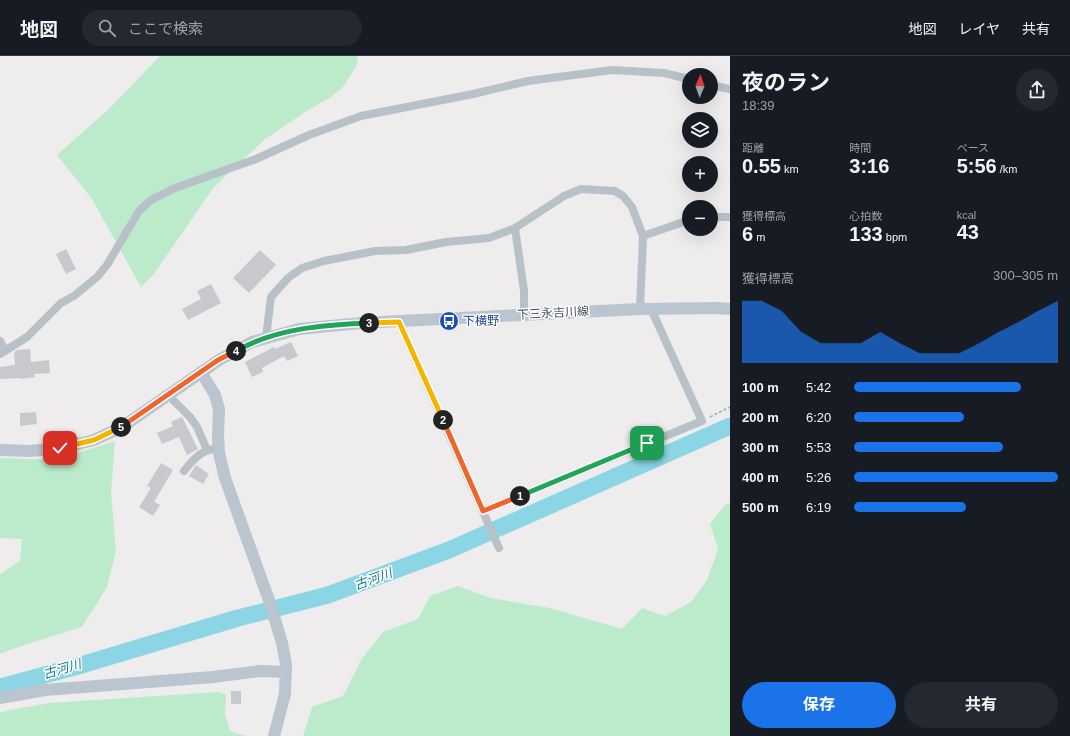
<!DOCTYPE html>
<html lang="ja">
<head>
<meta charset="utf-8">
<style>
	:root { --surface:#171b24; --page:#242831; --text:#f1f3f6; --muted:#9ea1a6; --line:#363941; --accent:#1a73e8 }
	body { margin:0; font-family:Arial,"Noto Sans JP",sans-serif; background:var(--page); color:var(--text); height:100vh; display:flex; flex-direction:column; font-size:15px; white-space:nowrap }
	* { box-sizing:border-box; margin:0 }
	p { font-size:13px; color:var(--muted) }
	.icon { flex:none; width:22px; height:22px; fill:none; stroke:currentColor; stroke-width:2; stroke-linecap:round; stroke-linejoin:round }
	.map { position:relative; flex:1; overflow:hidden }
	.panel { display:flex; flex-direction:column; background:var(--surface); width:340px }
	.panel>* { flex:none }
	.needle { width:26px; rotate:2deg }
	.tools { position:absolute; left:682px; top:12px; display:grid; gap:8px }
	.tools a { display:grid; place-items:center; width:36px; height:36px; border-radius:50%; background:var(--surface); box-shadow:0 4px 16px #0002; font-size:20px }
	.pin { position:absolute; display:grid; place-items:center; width:34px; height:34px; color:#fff; margin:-17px; border-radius:8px; box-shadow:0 2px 6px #0006 }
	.km { position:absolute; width:20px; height:20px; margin:-10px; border-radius:50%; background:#222; color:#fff; font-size:11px; line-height:20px; text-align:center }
	.round { display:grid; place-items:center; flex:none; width:42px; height:42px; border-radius:21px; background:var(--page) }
	.overview { display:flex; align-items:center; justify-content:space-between; height:68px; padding:0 12px }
	h1 { font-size:22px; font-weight:700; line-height:30px }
	.metrics { display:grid; grid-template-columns:repeat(3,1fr); gap:6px; height:68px; padding:4px 12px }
	.metrics div { display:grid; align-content:center }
	.metrics b { font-size:20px; font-weight:700 }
	.metrics small { font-size:11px; font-weight:400 }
	.metrics p { font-size:11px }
	.chart { height:112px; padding:8px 12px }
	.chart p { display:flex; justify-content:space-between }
	.chart svg { width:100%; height:72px; margin-top:4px; fill:var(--accent); opacity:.7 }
	.action { display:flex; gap:8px; margin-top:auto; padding:8px 12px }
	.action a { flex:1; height:46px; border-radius:24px; background:var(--accent); color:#fff; font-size:16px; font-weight:700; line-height:46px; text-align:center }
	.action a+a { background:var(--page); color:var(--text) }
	ul { padding:0 12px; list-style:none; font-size:13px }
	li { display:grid; grid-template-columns:64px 48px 1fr; align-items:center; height:30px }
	li i { height:10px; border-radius:5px; background:var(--accent) }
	header { display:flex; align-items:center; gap:24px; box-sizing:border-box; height:56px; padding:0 20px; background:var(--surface); border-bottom:1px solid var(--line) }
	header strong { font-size:19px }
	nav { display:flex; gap:22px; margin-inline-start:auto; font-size:14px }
	.search { width:280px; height:36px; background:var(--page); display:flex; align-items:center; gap:10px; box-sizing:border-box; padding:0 14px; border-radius:22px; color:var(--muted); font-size:15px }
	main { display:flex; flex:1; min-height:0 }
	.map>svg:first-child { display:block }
	.green { fill:#bcebcc }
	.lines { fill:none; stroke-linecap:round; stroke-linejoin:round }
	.river { stroke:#8bd5e5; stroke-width:17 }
	.building { fill:#c7c9ce }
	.path { stroke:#76c69c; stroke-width:1.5; stroke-dasharray:3 2; stroke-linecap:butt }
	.street { stroke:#b8c1c8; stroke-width:8 }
	.secondary { stroke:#bac5cf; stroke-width:12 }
	.split-1-casing { stroke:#fff; stroke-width:8 }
	.split-2-casing { stroke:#fff; stroke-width:8 }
	.split-3-casing { stroke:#fff; stroke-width:8 }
	.split-4-casing { stroke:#fff; stroke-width:8 }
	.split-5-casing { stroke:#fff; stroke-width:8 }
	.split-6-casing { stroke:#fff; stroke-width:8 }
	.split-1 { stroke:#22a559; stroke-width:5 }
	.split-2 { stroke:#f0652b; stroke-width:5 }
	.split-3 { stroke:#f5b400; stroke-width:5 }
	.split-4 { stroke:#22a559; stroke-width:5 }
	.split-5 { stroke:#f0652b; stroke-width:5 }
	.split-6 { stroke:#f5b400; stroke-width:5 }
	.labels { text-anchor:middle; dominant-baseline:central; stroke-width:3; stroke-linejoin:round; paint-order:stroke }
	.street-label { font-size:12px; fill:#465058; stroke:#fff }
	.transit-label { font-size:12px; fill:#164399; stroke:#fff; text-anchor:start }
	.water-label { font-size:13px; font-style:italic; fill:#157d94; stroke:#fff }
</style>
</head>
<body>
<header>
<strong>地図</strong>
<div class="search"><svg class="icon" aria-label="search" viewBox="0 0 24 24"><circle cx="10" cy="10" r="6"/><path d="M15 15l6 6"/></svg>ここで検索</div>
<nav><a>地図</a><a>レイヤ</a><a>共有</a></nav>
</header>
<main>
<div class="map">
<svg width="730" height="680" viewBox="0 0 730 680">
	<rect width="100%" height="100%" fill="#eeecec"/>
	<path class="green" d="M 160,0 L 358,0 L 357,9 L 343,31 L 331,41 L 305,56 L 264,84 L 214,131 L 153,219 L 141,231 L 92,143 L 57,99 L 110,52 Z
		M 115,385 L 111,436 L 116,495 L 107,531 L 82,571 L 24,589 L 0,598 L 0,518 L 20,505 L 22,483 L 0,482 L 0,402 L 56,404 Z
		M 730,447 L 730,680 L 303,680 L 312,651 L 343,640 L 361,604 L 383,576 L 418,563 L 430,540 L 458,530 L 491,542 L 550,552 L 622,573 L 642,552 L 665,560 L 691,546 L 707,524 L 718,493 L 710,468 L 725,449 Z
		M 219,636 L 226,639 L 225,658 L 230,675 L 246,680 L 0,680 L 0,657 L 5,655 L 49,647 Z"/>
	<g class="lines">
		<path class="river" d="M 0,631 L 78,610 L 238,562 L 328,539 L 363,526 L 449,494 L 730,370"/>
	</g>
	<path class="building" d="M 66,193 L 76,213 L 66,218 L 56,198 Z
		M 260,194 L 276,209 L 249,237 L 233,222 Z
		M 211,228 L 221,247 L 188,264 L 182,253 L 201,243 L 197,235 Z
		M 291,286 L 298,300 L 287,305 L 284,300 L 262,312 L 263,316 L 252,321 L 245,306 L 274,291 L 275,293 Z
		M 30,293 L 31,306 L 49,304 L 50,317 L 34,318 L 35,321 L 21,323 L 21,322 L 0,323 L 0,311 L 15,309 L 14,296 L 17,294 Z
		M 36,356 L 37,368 L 20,370 L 20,357 Z
		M 182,361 L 198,393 L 187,399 L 179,381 L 162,388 L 157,377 L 173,370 L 171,366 Z
		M 161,407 L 173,414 L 154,446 L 160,449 L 153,460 L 139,451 L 151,432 L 147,430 Z
		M 196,409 L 209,418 L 203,428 L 189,420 Z
		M 231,635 L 241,635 L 241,648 L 231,648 Z"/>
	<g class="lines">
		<path class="path" d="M 710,361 L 730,351"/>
		<path class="street" d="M 711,29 L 730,33
			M 711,161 L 730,161
			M 515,172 L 524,235 L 524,258
			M 643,180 L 689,164
			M 399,266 L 499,492
			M 266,281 L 271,241 L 288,222 L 302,212 L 324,205 L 375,195 L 406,194 L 446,186 L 489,182 L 515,172 L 564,140 L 581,133 L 615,135 L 623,140 L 632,151 L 643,180 L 640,253
			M 0,285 L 5,294
			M 0,298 L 27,281 L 61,247 L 74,240 L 97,221 L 107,209 L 139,155 L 151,144 L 175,132 L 256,103 L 309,79 L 361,60 L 473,38 L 528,25 L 612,14 L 664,17 L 689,23
			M 168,339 L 190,361 L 197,371 L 207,394
			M 184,415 C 192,405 200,395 213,393
			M 483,455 L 702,365 L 651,253"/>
		<path class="secondary" d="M 201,316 L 215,339 L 219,353 L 218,379 L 219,397 L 225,422 L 270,547 L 282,587 L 286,608 L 285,638 L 274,680
			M 0,394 L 30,395 L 61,392 L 94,384 L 122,371 L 219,304 L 252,286 L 299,273 L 361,267 L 640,253 L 716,252 L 730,253
			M 0,642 L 45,634 L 213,621 L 260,615 L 286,616"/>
	</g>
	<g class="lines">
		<defs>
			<path id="split-1" d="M 520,440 L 647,387"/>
			<path id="split-2" d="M 443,364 L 483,455 L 520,440"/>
			<path id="split-3" d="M 369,267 L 399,266 L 443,364"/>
			<path id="split-4" d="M 236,295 C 277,272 323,269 369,267"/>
			<path id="split-5" d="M 121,371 L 218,304 L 236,295"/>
			<path id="split-6" d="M 60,392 L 94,384 L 121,371"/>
		</defs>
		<use href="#split-1" class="split-1-casing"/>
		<use href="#split-2" class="split-2-casing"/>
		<use href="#split-3" class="split-3-casing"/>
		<use href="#split-4" class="split-4-casing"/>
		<use href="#split-5" class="split-5-casing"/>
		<use href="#split-6" class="split-6-casing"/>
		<use href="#split-1" class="split-1"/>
		<use href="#split-2" class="split-2"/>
		<use href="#split-3" class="split-3"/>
		<use href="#split-4" class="split-4"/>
		<use href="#split-5" class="split-5"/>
		<use href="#split-6" class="split-6"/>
	</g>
	<defs>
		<symbol id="bus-disc" viewBox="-11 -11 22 22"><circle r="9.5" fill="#1a4fb4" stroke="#fff"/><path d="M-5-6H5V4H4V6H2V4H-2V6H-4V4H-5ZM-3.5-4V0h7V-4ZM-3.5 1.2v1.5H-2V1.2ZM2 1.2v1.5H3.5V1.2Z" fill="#fff"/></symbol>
	</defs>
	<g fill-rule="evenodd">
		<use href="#bus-disc" x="438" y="254" width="22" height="22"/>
	</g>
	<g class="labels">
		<g class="street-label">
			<text transform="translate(553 257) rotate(-3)">下三永吉川線</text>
		</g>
		<g class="transit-label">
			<text x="463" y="265">下横野</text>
		</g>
		<g class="water-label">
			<text transform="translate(373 523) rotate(-20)">古河川</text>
			<text transform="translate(62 613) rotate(-16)">古河川</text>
		</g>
	</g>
</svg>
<div class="tools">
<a><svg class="needle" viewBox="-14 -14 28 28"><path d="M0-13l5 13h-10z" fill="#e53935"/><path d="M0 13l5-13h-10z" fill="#9ea1a6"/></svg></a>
<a><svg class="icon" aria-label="layers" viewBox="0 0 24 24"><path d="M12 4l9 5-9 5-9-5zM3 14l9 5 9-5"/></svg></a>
<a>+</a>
<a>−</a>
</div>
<div class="pin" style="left:647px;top:387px;background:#1e9e55"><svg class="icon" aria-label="arrive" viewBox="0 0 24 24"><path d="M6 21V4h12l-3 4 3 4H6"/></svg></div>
<div class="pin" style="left:60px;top:392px;background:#d93025"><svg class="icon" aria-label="check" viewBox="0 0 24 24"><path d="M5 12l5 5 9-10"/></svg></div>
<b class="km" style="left:520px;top:440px">1</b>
<b class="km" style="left:443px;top:364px">2</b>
<b class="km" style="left:369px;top:267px">3</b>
<b class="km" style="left:236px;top:295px">4</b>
<b class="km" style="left:121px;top:371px">5</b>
</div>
<section class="panel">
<div class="overview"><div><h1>夜のラン</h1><p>18:39</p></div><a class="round"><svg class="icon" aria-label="share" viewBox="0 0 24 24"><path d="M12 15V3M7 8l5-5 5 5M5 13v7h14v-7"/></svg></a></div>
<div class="metrics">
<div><p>距離</p><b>0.55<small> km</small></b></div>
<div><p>時間</p><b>3:16</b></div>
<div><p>ペース</p><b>5:56<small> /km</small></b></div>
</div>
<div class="metrics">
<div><p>獲得標高</p><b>6<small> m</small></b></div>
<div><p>心拍数</p><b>133<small> bpm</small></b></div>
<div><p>kcal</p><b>43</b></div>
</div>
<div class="chart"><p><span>獲得標高</span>300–305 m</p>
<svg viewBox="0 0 160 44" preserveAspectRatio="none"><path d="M0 44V6L10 6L20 12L30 25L40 32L50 32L60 32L70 25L80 32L90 38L100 38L110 38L120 32L130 25L140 19L150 12L160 6V44z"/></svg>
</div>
<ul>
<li><b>100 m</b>5:42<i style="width:82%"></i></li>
<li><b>200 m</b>6:20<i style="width:54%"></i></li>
<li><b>300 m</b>5:53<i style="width:73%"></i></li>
<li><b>400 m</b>5:26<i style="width:100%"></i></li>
<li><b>500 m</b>6:19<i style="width:55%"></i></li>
</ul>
<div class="action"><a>保存</a><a>共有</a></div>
</section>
</main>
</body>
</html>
